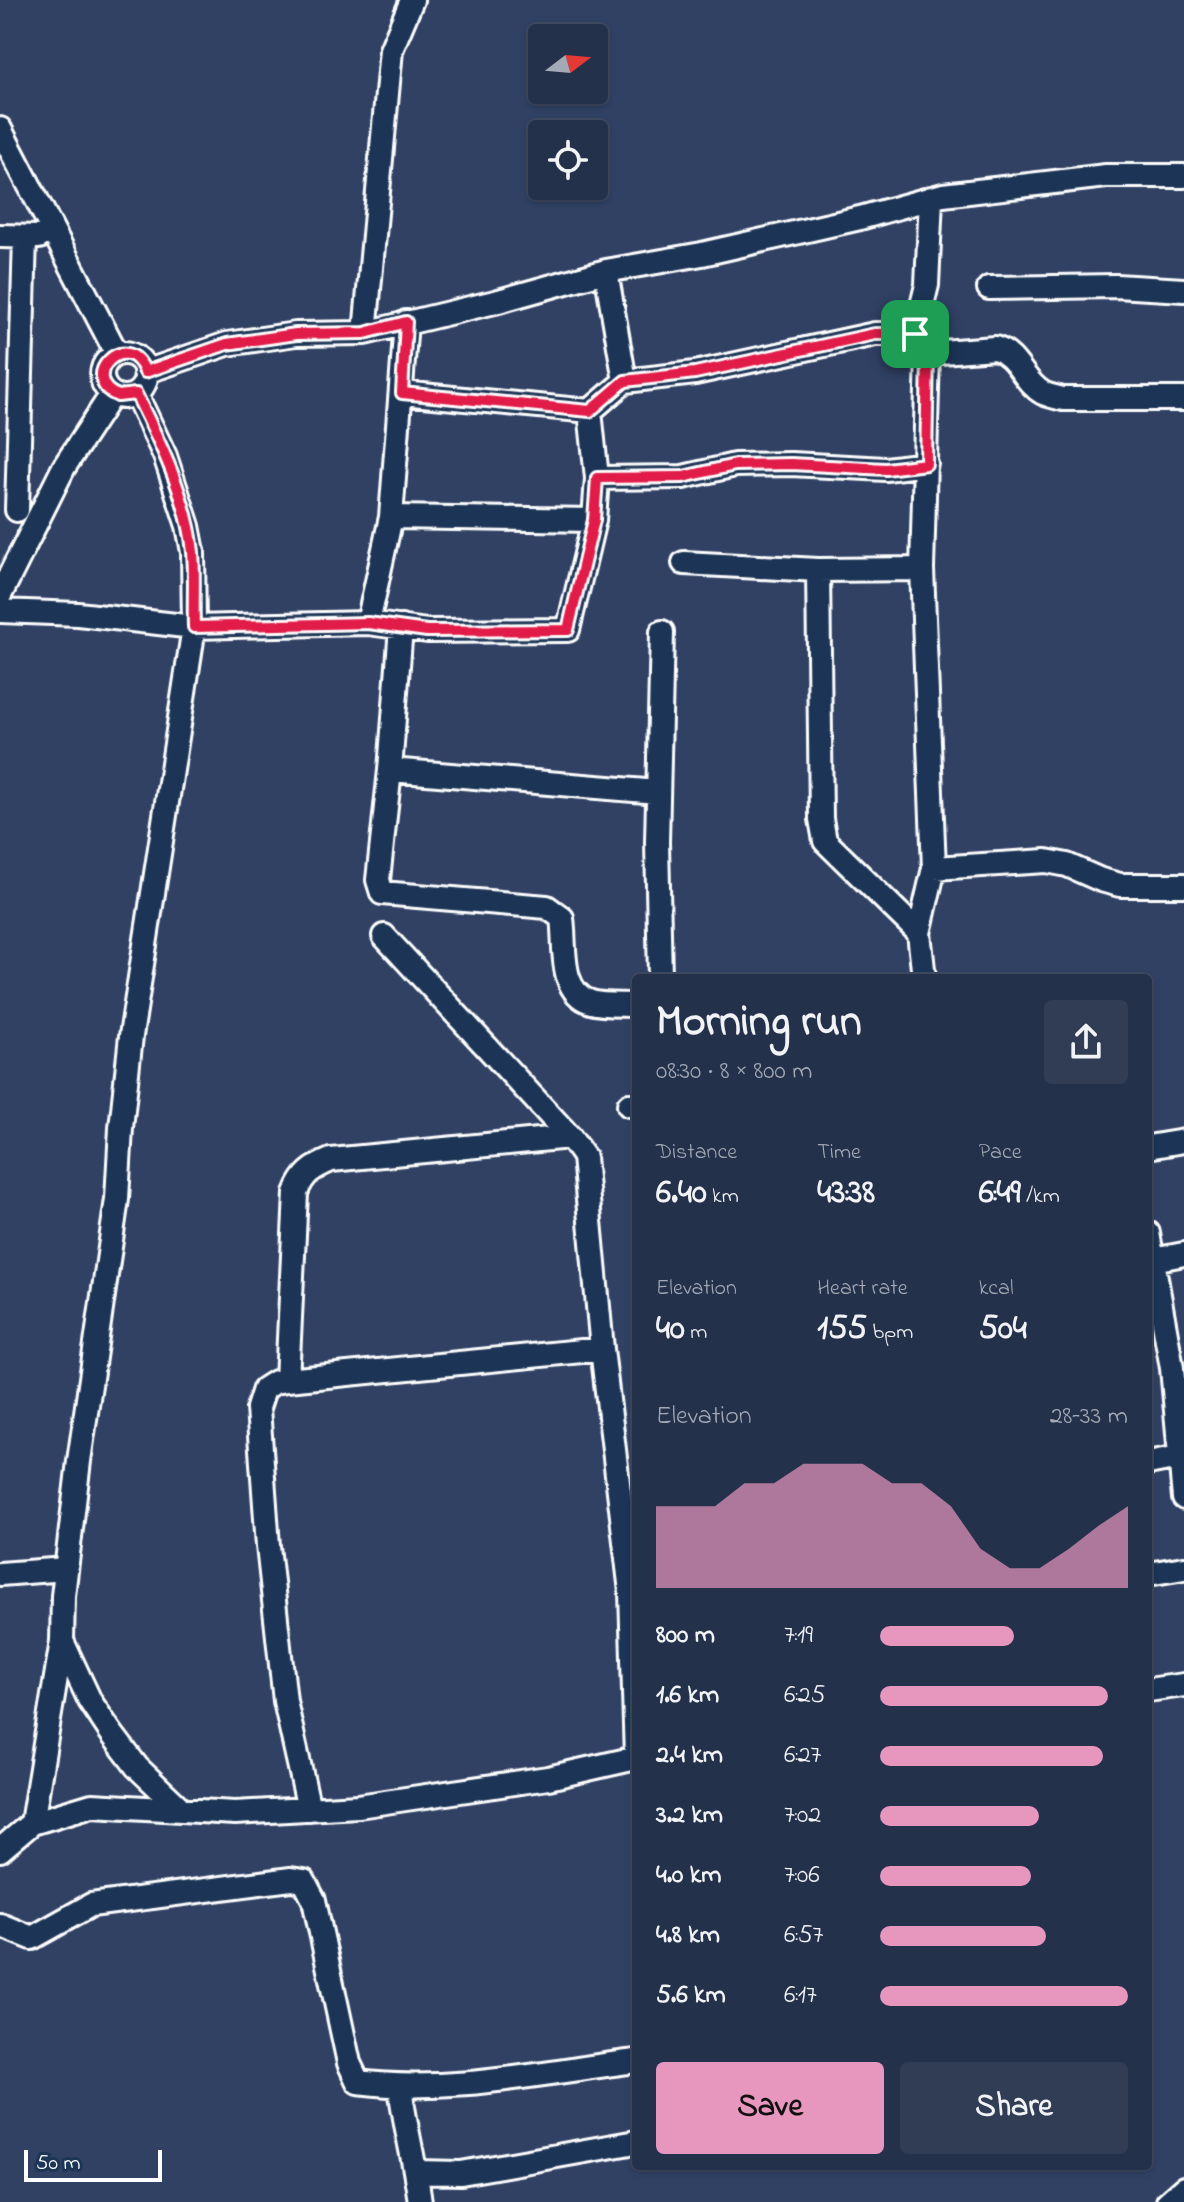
<!DOCTYPE html>
<html lang="en">
<head>
<meta charset="utf-8">
<style>
	:root { --surface:#24314b; --page:#303d55; --text:#f1f3f6; --muted:#a3a9b5; --line:#414c63; --accent:#e797bd }
	body { margin:0; font-family:"Indie Flower",sans-serif; background:var(--page); color:var(--text); height:100vh; display:flex; flex-direction:column; font-size:30px; white-space:nowrap }
	* { box-sizing:border-box; margin:0 }
	p { font-size:26px; color:var(--muted) }
	.icon { flex:none; width:44px; height:44px; fill:none; stroke:currentColor; stroke-width:2; stroke-linecap:round; stroke-linejoin:round }
	.map { position:relative; flex:1; overflow:hidden }
	.details { position:absolute; left:632px; top:974px; width:520px; height:1196px; display:flex; flex-direction:column; background:var(--surface); border-radius:8px; box-shadow:0 2px 6px #0004,0 0 0 2px var(--line) }
	.details>* { flex:none }
	.needle { width:52px; rotate:74deg }
	.buttons { position:absolute; left:528px; top:24px; display:grid; gap:16px }
	.buttons a { display:grid; place-items:center; width:80px; height:80px; border-radius:8px; background:var(--surface); box-shadow:0 2px 6px #0004,0 0 0 2px var(--line); font-size:40px }
	.scale { position:absolute; left:24px; bottom:20px; width:138px; box-sizing:border-box; padding-left:8px; border:4px solid #fff; border-top:0; font-size:22px; line-height:28px; white-space:nowrap; color:#fff; -webkit-text-stroke:6px #1d3557; paint-order:stroke }
	.pin { position:absolute; display:grid; place-items:center; width:68px; height:68px; color:#fff; margin:-34px; border-radius:16px; box-shadow:0 4px 12px #0006 }
	.round { display:grid; place-items:center; flex:none; width:84px; height:84px; border-radius:8px; background:var(--page) }
	.overview { display:flex; align-items:center; justify-content:space-between; height:136px; padding:0 24px }
	h1 { font-size:44px; font-weight:800; line-height:60px }
	.stats { display:grid; grid-template-columns:repeat(3,1fr); gap:12px; height:136px; padding:8px 24px }
	.stats div { display:grid; align-content:center }
	.stats b { font-size:34px; font-weight:800 }
	.stats small { font-size:22px; font-weight:400 }
	.stats p { font-size:22px }
	.chart { height:224px; padding:16px 24px }
	.chart p { display:flex; justify-content:space-between }
	.chart svg { width:100%; height:144px; margin-top:8px; fill:var(--accent); opacity:.7 }
	.button { display:flex; gap:16px; margin-top:auto; padding:16px 24px }
	.button a { flex:1; height:92px; border-radius:8px; background:var(--accent); color:#111; font-size:32px; font-weight:800; line-height:92px; text-align:center }
	.button a+a { background:var(--page); color:var(--text) }
	ul { padding:0 24px; list-style:none; font-size:26px }
	li { display:grid; grid-template-columns:128px 96px 1fr; align-items:center; height:60px }
	li i { height:20px; border-radius:10px; background:var(--accent) }
	.map>svg:first-child { display:block }
	.lines { fill:none; stroke-linecap:round; stroke-linejoin:round }
	.minor-casing { stroke:#fff; stroke-width:28 }
	.minor { stroke:#1d3557; stroke-width:22 }
	.route-casing { stroke:#fff; stroke-width:16 }
	.route { stroke:#e11d48; stroke-width:10 }
</style>
</head>
<body>
<div class="map">
<svg width="1184" height="2202" viewBox="0 0 1184 2202">
	<rect width="100%" height="100%" fill="#304164"/>
	<filter id="ink" filterUnits="userSpaceOnUse"><feTurbulence type="fractalNoise" baseFrequency=".0125" numOctaves="2"/><feDisplacementMap in="SourceGraphic" scale="16" xChannelSelector="R" yChannelSelector="G"/><feConvolveMatrix kernelMatrix="1 2 1 2 8 2 1 2 1" color-interpolation-filters="sRGB"/></filter>
	<g filter="url(#ink)">
		<g class="lines">
			<defs>
				<path id="minor" d="M 0,129 L 117,354
					M 0,236 L 39,237
					M 989,288 L 1116,286 L 1184,290
					M 365,333 L 391,50 L 412,0
					M 928,353 L 995,348 C 1018,355 1023,382 1043,393 C 1049,396 1056,397 1063,399 L 1184,399
					M102 375a22 22 0 1 1 44 0a22 22 0 1 1-44 0Z
					M 145,372 L 227,344 L 296,334 L 365,333 L 495,302 L 606,271 L 702,254 L 860,218 L 943,195 L 1106,176 L 1184,176
					M 625,381 L 695,373 L 875,334 L 915,334
					M 402,393 L 590,411
					M 136,394 L 165,456 L 188,526 L 193,552 L 194,627 L 131,1036 L 121,1128 L 117,1199 L 79,1461 L 63,1596 L 62,1641 L 90,1701 L 112,1734 L 137,1767 L 182,1810
					M 597,478 L 683,477 L 735,465 L 791,464 L 886,469 L 926,464
					M 17,510 L 25,237
					M 391,517 L 594,520
					M 684,563 L 818,570 L 922,569
					M 818,570 L 821,819 L 825,841 L 919,933
					M 0,595 L 64,467 L 112,394
					M 0,611 L 78,614 L 194,627 L 368,623 L 427,631 L 568,630 L 594,520 L 597,478 L 590,411 L 625,381 L 606,271
					M 368,623 L 391,517 L 406,322
					M 401,627 L 390,770 L 378,880 L 382,893 L 547,907 L 562,918 C 566,945 558,992 591,1002 C 604,1006 622,1004 636,1005
					M 390,770 L 658,792
					M 934,868 L 1046,861 L 1067,865 L 1101,880 L 1120,885 L 1184,885
					M 384,936 L 570,1137 L 584,1157 L 602,1349
					M 660,978 L 657,842 L 662,632
					M 924,978 L 919,933 L 934,868 L 922,569 L 928,353 L 915,334 L 927,285 L 931,198
					M 629,1105 L 636,1105
					M 1148,1147 L 1184,1141
					M 1148,1233 L 1172,1368 L 1184,1498
					M 1148,1261 L 1184,1254
					M 287,1380 L 296,1193 C 303,1174 312,1168 331,1160 L 570,1137
					M 1148,1463 L 1184,1456
					M 0,1574 L 66,1569
					M 1148,1574 L 1184,1568
					M 1148,1690 L 1184,1685
					M 309,1809 L 285,1701 L 268,1546 L 258,1408 L 264,1389 L 275,1382 L 287,1380 L 602,1349 L 631,1592 L 636,1758
					M 32,1823 L 62,1641
					M 0,1850 L 32,1823 L 92,1805 L 235,1813 L 358,1806 L 548,1778 L 636,1758
					M 0,1925 L 32,1938 L 91,1905 L 291,1879 L 304,1881 L 314,1900 L 349,2063 L 358,2082 C 450,2094 545,2072 636,2061
					M 400,2087 C 405,2126 415,2163 420,2202
					M 416,2172 L 461,2173 L 636,2142
					M 1168,2202 L 1184,2188"/>
			</defs>
			<use href="#minor" class="minor-casing"/>
			<use href="#minor" class="minor"/>
		</g>
	</g>
	<g class="lines" filter="url(#ink)">
		<defs>
			<path id="route" d="M 406,322 L 402,393 L 590,411 L 625,381 L 695,373 L 875,334 L 915,334 L 928,353 L 926,464 L 886,469 L 791,464 L 735,465 L 683,477 L 597,478 L 594,520 L 568,630 L 427,631 L 368,623 L 194,627 C 193,602 195,577 193,552 C 188,500 159,440 136,394 L 118,396 C 76,379 127,326 145,372 L 227,344 L 296,334 L 365,333 Z"/>
		</defs>
		<use href="#route" class="route-casing"/>
		<use href="#route" class="route"/>
	</g>
</svg>
<div class="buttons">
<a><svg class="needle" viewBox="-14 -14 28 28"><path d="M0-13l5 13h-10z" fill="#e53935"/><path d="M0 13l5-13h-10z" fill="#a3a9b5"/></svg></a>
<a><svg class="icon" aria-label="locate" viewBox="0 0 24 24"><circle cx="12" cy="12" r="6"/><path d="M12 2v4M12 18v4M2 12h4M18 12h4"/></svg></a>
</div>
<div class="scale">50 m</div>
<div class="pin" style="left:915px;top:334px;background:#1e9e55"><svg class="icon" aria-label="arrive" viewBox="0 0 24 24"><path d="M6 21V4h12l-3 4 3 4H6"/></svg></div>
<section class="details">
<div class="overview"><div><h1>Morning run</h1><p>08:30 · 8 × 800 m</p></div><a class="round"><svg class="icon" aria-label="share" viewBox="0 0 24 24"><path d="M12 15V3M7 8l5-5 5 5M5 13v7h14v-7"/></svg></a></div>
<div class="stats">
<div><p>Distance</p><b>6.40<small> km</small></b></div>
<div><p>Time</p><b>43:38</b></div>
<div><p>Pace</p><b>6:49<small> /km</small></b></div>
</div>
<div class="stats">
<div><p>Elevation</p><b>40<small> m</small></b></div>
<div><p>Heart rate</p><b>155<small> bpm</small></b></div>
<div><p>kcal</p><b>504</b></div>
</div>
<div class="chart"><p><span>Elevation</span>28–33 m</p>
<svg viewBox="0 0 160 44" preserveAspectRatio="none"><path d="M0 44V19L10 19L20 19L30 12L40 12L50 6L60 6L70 6L80 12L90 12L100 19L110 32L120 38L130 38L140 32L150 25L160 19V44z"/></svg>
</div>
<ul>
<li><b>800 m</b>7:19<i style="width:54%"></i></li>
<li><b>1.6 km</b>6:25<i style="width:92%"></i></li>
<li><b>2.4 km</b>6:27<i style="width:90%"></i></li>
<li><b>3.2 km</b>7:02<i style="width:64%"></i></li>
<li><b>4.0 km</b>7:06<i style="width:61%"></i></li>
<li><b>4.8 km</b>6:57<i style="width:67%"></i></li>
<li><b>5.6 km</b>6:17<i style="width:100%"></i></li>
</ul>
<div class="button"><a>Save</a><a>Share</a></div>
</section>
</div>
</body>
</html>
